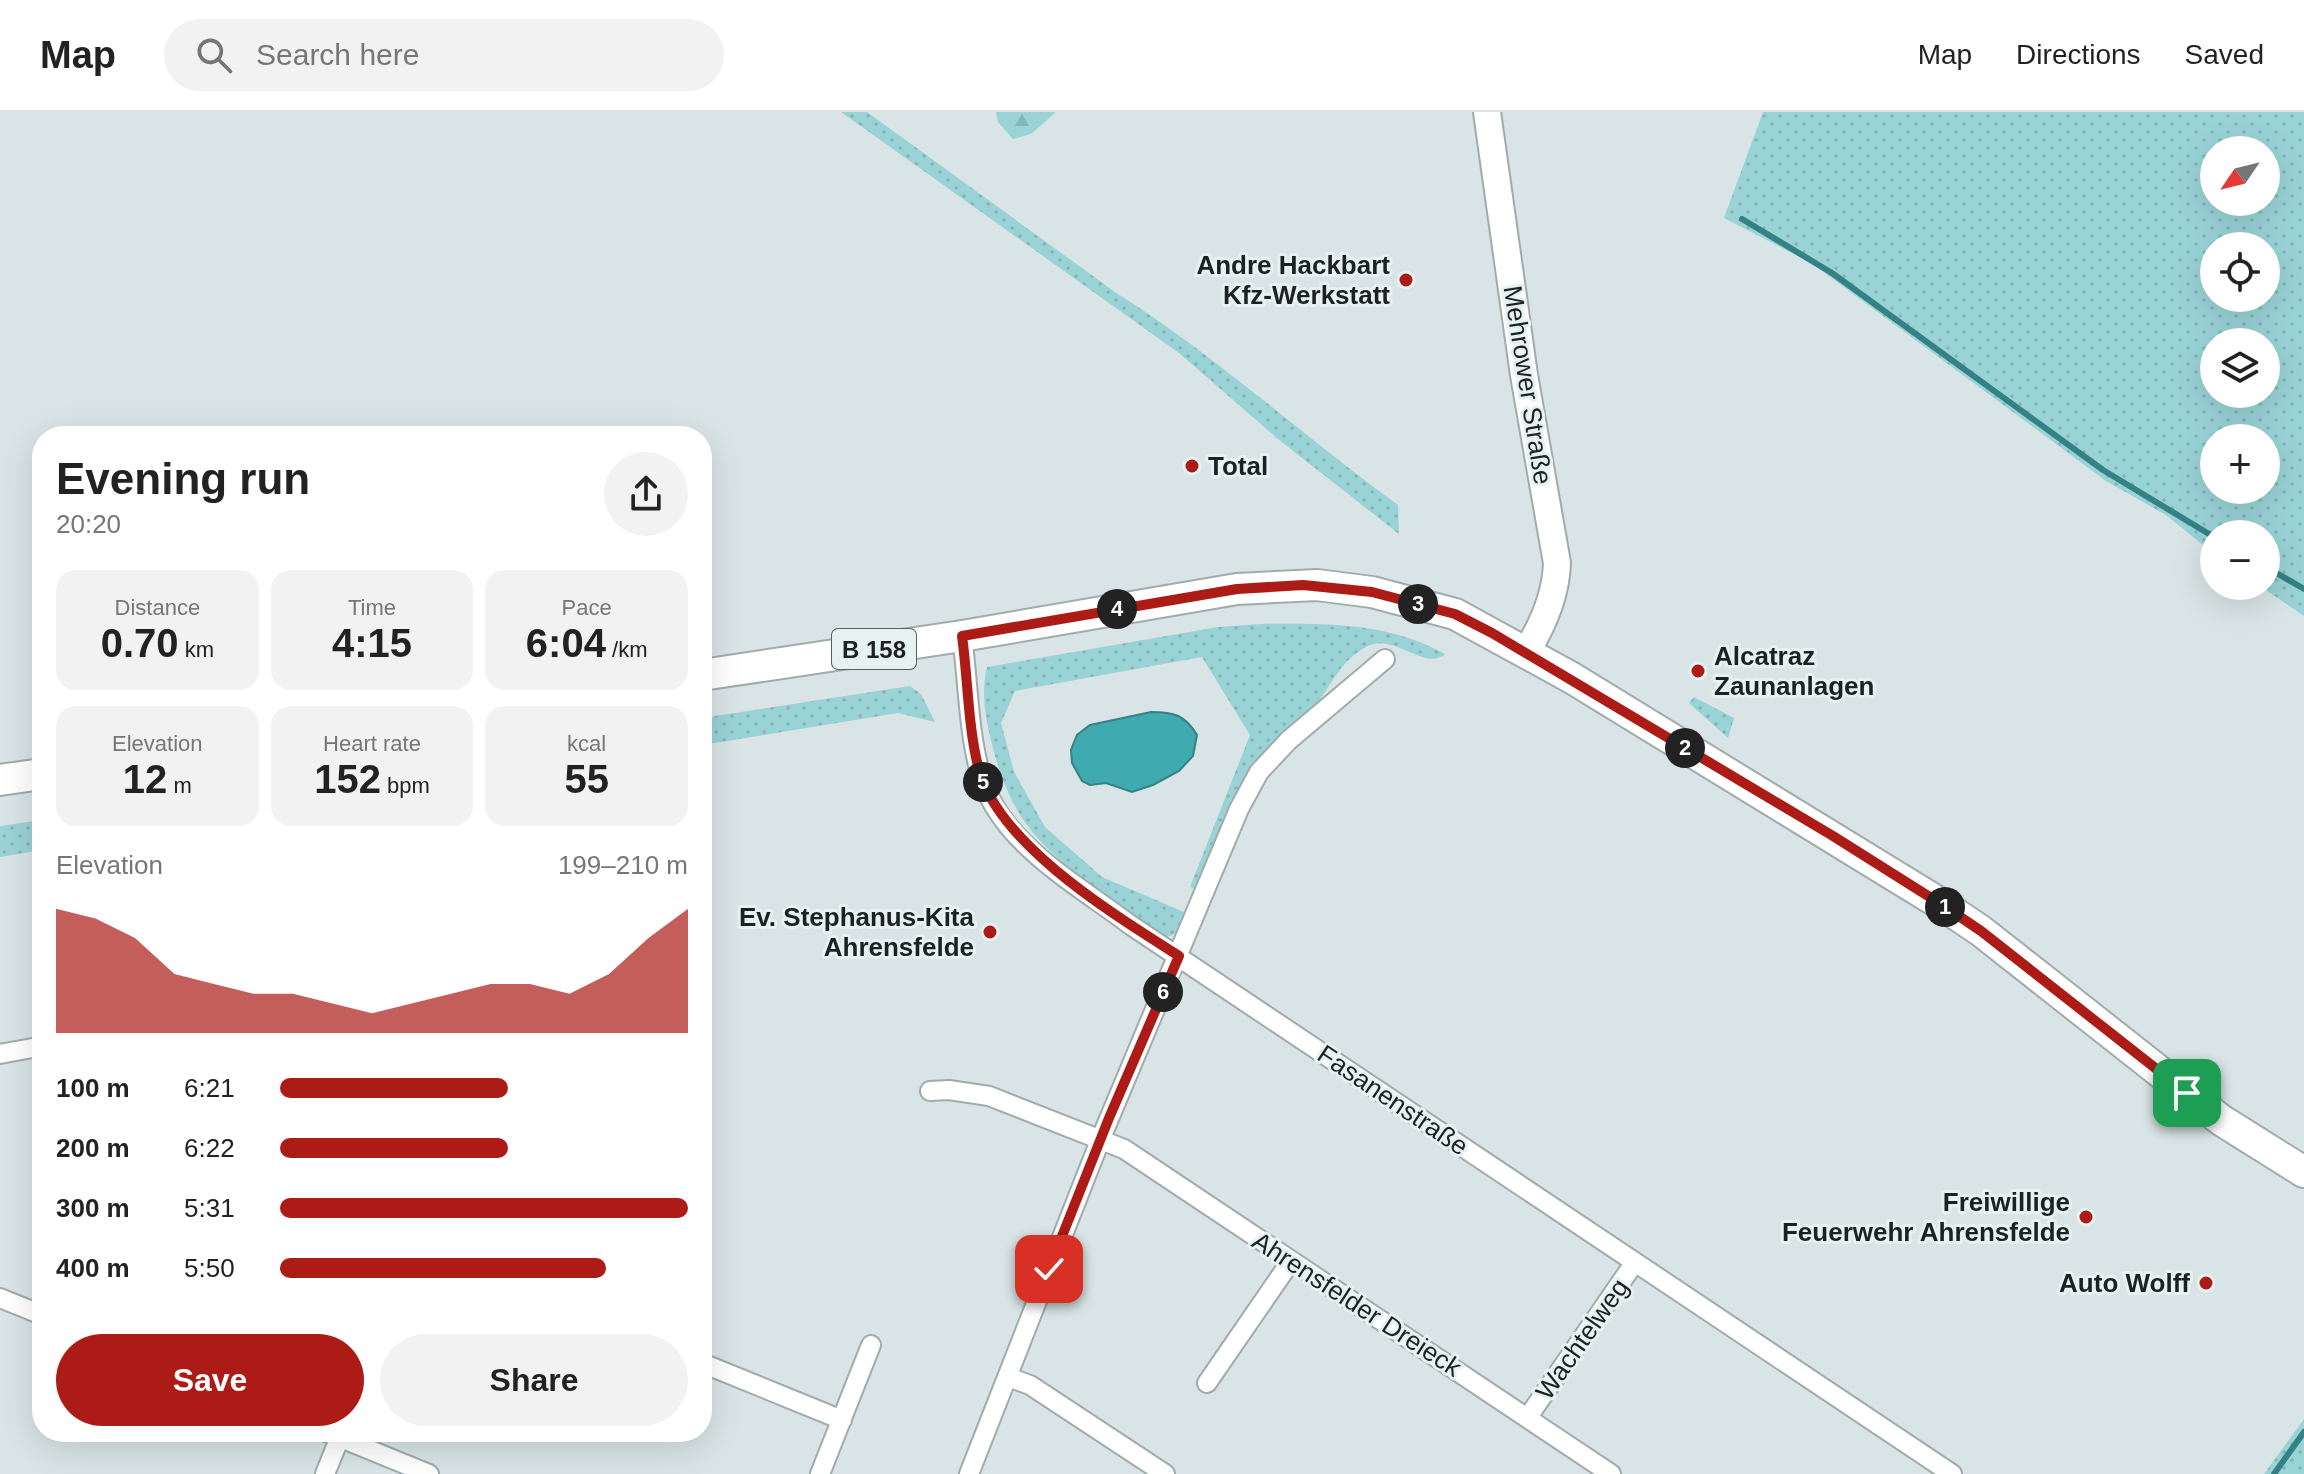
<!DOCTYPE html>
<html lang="en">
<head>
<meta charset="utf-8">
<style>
	:root { --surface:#fff; --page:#f2f2f2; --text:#222; --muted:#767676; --line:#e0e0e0; --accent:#ac1b16 }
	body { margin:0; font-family:Helvetica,sans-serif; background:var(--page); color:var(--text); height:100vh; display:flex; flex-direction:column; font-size:30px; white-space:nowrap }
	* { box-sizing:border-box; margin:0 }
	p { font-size:26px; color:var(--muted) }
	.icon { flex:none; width:44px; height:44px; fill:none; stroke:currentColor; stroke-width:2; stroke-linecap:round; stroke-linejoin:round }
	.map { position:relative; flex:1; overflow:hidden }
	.sheet { position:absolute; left:32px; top:314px; width:680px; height:1016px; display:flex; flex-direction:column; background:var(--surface); border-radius:32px; box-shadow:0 8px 32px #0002 }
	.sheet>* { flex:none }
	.needle { width:52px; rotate:235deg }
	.buttons { position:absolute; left:2200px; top:24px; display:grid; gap:16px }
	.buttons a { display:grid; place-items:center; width:80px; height:80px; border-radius:50%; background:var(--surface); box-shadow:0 8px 32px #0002; font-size:40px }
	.pin { position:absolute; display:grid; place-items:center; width:68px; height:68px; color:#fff; margin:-34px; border-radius:16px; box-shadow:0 4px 12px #0006 }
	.km { position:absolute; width:40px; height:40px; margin:-20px; border-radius:50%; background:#222; color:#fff; font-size:22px; line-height:40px; text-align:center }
	.round { display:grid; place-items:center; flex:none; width:84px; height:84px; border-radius:42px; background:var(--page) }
	.head { display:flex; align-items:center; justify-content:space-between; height:136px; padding:0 24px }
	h1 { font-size:44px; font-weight:700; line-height:60px }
	.stats { display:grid; grid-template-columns:repeat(3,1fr); gap:12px; height:136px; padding:8px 24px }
	.stats div { display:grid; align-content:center; border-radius:20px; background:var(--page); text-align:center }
	.stats b { font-size:40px; font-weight:700 }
	.stats small { font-size:22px; font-weight:400 }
	.stats p { font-size:22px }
	.chart { height:224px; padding:16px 24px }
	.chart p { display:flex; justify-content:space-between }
	.chart svg { width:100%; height:144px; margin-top:8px; fill:var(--accent); opacity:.7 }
	.action { display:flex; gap:16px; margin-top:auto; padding:16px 24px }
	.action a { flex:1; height:92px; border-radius:48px; background:var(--accent); color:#fff; font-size:32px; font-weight:700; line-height:92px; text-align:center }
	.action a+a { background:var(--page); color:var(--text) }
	ul { padding:0 24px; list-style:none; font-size:26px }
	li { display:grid; grid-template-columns:128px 96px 1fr; align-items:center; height:60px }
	li i { height:20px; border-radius:10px; background:var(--accent) }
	header { display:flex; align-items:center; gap:48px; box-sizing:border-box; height:112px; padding:0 40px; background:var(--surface); border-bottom:2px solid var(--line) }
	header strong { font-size:38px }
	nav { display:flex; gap:44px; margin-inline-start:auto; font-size:28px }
	.search { width:560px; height:72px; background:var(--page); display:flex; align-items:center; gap:20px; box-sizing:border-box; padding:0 28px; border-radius:44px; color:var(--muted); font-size:30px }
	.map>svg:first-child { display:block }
	.green { fill:url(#green-dots); fill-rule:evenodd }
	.forest { fill:url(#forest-firs) }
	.water { fill:#3fabb0; stroke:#348285; stroke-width:2 }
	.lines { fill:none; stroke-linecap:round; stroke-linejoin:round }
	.stream { stroke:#348285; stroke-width:6 }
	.street-casing { stroke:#a0acac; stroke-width:22 }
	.secondary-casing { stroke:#a0acac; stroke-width:30 }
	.primary-casing { stroke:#a0acac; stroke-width:34 }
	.street { stroke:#fff; stroke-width:18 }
	.secondary { stroke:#fff; stroke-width:26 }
	.primary { stroke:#fff; stroke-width:30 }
	.route-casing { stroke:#fff; stroke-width:16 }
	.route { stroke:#ac1b16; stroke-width:10 }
	.poi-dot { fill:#ac1b16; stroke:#e6f2f2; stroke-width:3 }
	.labels { text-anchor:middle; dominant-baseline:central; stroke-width:6; stroke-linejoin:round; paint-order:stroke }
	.shield { fill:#e6f2f2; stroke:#596060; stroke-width:2 }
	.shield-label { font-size:24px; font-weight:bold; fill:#1c2121 }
	.poi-label { font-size:26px; font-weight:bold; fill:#1c2121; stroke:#e6f2f2; text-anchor:end }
	.street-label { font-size:26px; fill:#1c2121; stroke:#e6f2f2 }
</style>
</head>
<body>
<header>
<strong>Map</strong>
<div class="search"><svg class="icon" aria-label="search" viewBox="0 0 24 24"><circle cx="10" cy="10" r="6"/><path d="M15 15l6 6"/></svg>Search here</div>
<nav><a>Map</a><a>Directions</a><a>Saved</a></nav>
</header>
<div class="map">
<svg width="2304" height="1362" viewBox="0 0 2304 1362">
	<defs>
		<pattern id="green-dots" width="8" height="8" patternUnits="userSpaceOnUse" patternTransform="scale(2)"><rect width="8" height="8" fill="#9ad3d6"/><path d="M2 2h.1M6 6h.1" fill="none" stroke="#84b5b7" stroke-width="1.8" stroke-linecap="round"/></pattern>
		<pattern id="forest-firs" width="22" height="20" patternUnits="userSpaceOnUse" patternTransform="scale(2)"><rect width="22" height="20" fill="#9ad3d6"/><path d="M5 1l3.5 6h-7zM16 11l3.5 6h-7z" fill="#84b5b7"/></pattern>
	</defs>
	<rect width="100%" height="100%" fill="#d8e4e5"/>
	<path class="green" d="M 841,0 L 867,0 L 1115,180 C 1215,243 1303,324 1398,393 L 1399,422 L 1278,327 L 1179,241 Z
		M 1763,0 L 2304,0 L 2304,504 L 2260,474 L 2266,474 L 2266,422 L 2214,422 L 2214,442 L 2166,403 L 2106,369 L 1810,150 L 1724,106 ZM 2214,38 L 2266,38 L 2266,90 L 2214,90 ZM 2214,134 L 2266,134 L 2266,186 L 2214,186 ZM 2214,230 L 2266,230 L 2266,282 L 2214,282 ZM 2214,326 L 2266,326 L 2266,378 L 2214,378 Z
		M 1260,512 C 1324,511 1389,510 1445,542 C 1423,560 1394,519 1366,535 C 1342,548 1334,568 1319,589 C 1311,601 1298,609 1290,620 C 1258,672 1230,727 1200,779 L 1190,775 L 1250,623 L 1202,545 L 1015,579 L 1001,611 L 1014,660 L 1045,715 L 1102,765 L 1184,800 L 1187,805 C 1182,816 1177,824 1164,825 C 1146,818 1129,802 1114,790 C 1045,739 1012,715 991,628 C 985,603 981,579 987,555 L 1218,515 Z
		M 910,574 L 921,582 L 935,610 L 898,601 L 702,633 L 702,606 Z
		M 1694,585 L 1734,606 L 1728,626 L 1689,591 Z
		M 42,708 L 42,738 L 0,745 L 0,714 Z
		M 2304,1307 L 2304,1362 L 2264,1362 Z"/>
	<path class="forest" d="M 996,0 L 1056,0 L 1031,22 L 1013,27 L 998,10 Z"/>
	<path class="water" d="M 1151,600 C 1174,600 1185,603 1197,623 L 1193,644 L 1179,659 L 1153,673 L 1132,680 L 1106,671 L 1090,673 L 1082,669 L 1072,651 L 1071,638 L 1077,623 L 1090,613 Z"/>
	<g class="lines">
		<path class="stream" d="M 1742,107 L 1832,161 L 2103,358 L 2214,425
			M 2266,455 L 2304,477
			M 2274,1362 L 2304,1320"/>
		<defs>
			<path id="street" d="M 962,524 C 968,568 968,614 979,657 C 996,729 1074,770 1129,812 L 1952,1362
				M 0,942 L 38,935
				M 930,979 L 949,978 L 989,984 L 1124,1037 L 1611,1362
				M 0,1186 L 42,1203
				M 702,1251 L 842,1308
				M 1008,1265 L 1030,1273 L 1165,1362
				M 1207,1271 L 1291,1149
				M 1528,1305 L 1635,1150
				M 326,1320 L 429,1362
				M 325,1362 L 342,1320
				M 820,1362 L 871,1233
				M 969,1362 L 1101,1026 L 1239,697 L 1259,660 L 1289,628 L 1385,547"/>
			<path id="secondary" d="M 1487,0 L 1524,263 L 1557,451 C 1556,484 1543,513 1526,540"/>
			<path id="primary" d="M 702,563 L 962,524 L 1237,477 L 1317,473 L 1372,480 L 1455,502 L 1572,566 L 1944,794 L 1981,819 L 2221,1008 L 2304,1060
				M 0,668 L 42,662"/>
		</defs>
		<use href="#street" class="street-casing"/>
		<use href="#secondary" class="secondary-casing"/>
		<use href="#primary" class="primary-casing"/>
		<use href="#street" class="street"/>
		<use href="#secondary" class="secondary"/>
		<use href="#primary" class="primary"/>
	</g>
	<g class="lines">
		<defs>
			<path id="route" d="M 1049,1157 L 1109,1006 L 1179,844 C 1115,803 1000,734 979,658 C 968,617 968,567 962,524 L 1237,477 L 1303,473 L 1372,480 L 1455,502 L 1492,521 L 1833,724 L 1944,794 L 1981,819 L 2187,981"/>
		</defs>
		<use href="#route" class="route-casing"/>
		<use href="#route" class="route"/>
	</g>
	<g class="poi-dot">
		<circle cx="1406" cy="168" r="8"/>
		<circle cx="1192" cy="354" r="8"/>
		<circle cx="1698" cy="559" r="8"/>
		<circle cx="990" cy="820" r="8"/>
		<circle cx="2086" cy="1105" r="8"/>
		<circle cx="2206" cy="1171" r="8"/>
	</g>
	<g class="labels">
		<rect class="shield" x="832" y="517" width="84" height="40" rx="6"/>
		<g class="shield-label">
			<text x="874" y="537">B 158</text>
		</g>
		<g class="poi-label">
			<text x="1390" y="153">Andre Hackbart<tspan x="1390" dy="30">Kfz-Werkstatt</tspan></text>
			<text x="1208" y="354" text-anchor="start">Total</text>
			<text x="1714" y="544" text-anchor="start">Alcatraz<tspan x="1714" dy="30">Zaunanlagen</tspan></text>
			<text x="974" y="805">Ev. Stephanus-Kita<tspan x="974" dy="30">Ahrensfelde</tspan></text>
			<text x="2070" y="1090">Freiwillige<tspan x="2070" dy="30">Feuerwehr Ahrensfelde</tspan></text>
			<text x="2190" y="1171">Auto Wolff</text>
		</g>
		<g class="street-label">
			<text transform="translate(1528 273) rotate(81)">Mehrower Straße</text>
			<text transform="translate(1393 988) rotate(34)">Fasanenstraße</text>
			<text transform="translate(1357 1192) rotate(33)">Ahrensfelder Dreieck</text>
			<text transform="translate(1582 1227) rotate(-55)">Wachtelweg</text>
		</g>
	</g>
</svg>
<div class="buttons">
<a><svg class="needle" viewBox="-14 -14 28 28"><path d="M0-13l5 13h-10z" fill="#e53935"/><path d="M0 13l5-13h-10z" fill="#767676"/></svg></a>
<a><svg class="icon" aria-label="locate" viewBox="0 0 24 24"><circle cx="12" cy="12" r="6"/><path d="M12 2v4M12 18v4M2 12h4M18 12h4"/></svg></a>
<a><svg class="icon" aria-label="layers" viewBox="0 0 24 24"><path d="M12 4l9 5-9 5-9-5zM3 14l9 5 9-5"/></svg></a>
<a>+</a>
<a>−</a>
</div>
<div class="pin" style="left:2187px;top:981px;background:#1e9e55"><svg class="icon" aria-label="arrive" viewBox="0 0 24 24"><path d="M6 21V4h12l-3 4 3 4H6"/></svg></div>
<div class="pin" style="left:1049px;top:1157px;background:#d93025"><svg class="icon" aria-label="check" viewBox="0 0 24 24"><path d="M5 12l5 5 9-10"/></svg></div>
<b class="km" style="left:1945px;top:795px">1</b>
<b class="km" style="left:1685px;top:636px">2</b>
<b class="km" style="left:1418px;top:492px">3</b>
<b class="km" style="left:1117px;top:497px">4</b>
<b class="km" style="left:983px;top:670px">5</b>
<b class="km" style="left:1163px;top:880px">6</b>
<section class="sheet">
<div class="head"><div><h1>Evening run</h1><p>20:20</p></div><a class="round"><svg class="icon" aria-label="share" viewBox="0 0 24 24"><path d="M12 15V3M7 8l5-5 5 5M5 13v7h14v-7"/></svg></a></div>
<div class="stats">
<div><p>Distance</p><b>0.70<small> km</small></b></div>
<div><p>Time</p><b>4:15</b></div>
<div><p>Pace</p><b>6:04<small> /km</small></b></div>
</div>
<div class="stats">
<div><p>Elevation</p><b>12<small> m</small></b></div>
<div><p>Heart rate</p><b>152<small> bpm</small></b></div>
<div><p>kcal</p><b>55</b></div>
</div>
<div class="chart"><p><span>Elevation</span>199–210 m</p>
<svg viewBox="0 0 160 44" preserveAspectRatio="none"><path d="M0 44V6L10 9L20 15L30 26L40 29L50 32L60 32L70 35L80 38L90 35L100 32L110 29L120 29L130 32L140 26L150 15L160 6V44z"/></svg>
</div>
<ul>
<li><b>100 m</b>6:21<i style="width:56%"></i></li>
<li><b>200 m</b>6:22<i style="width:56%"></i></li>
<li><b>300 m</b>5:31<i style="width:100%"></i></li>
<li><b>400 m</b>5:50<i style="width:80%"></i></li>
</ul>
<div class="action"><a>Save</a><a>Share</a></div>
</section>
</div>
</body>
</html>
